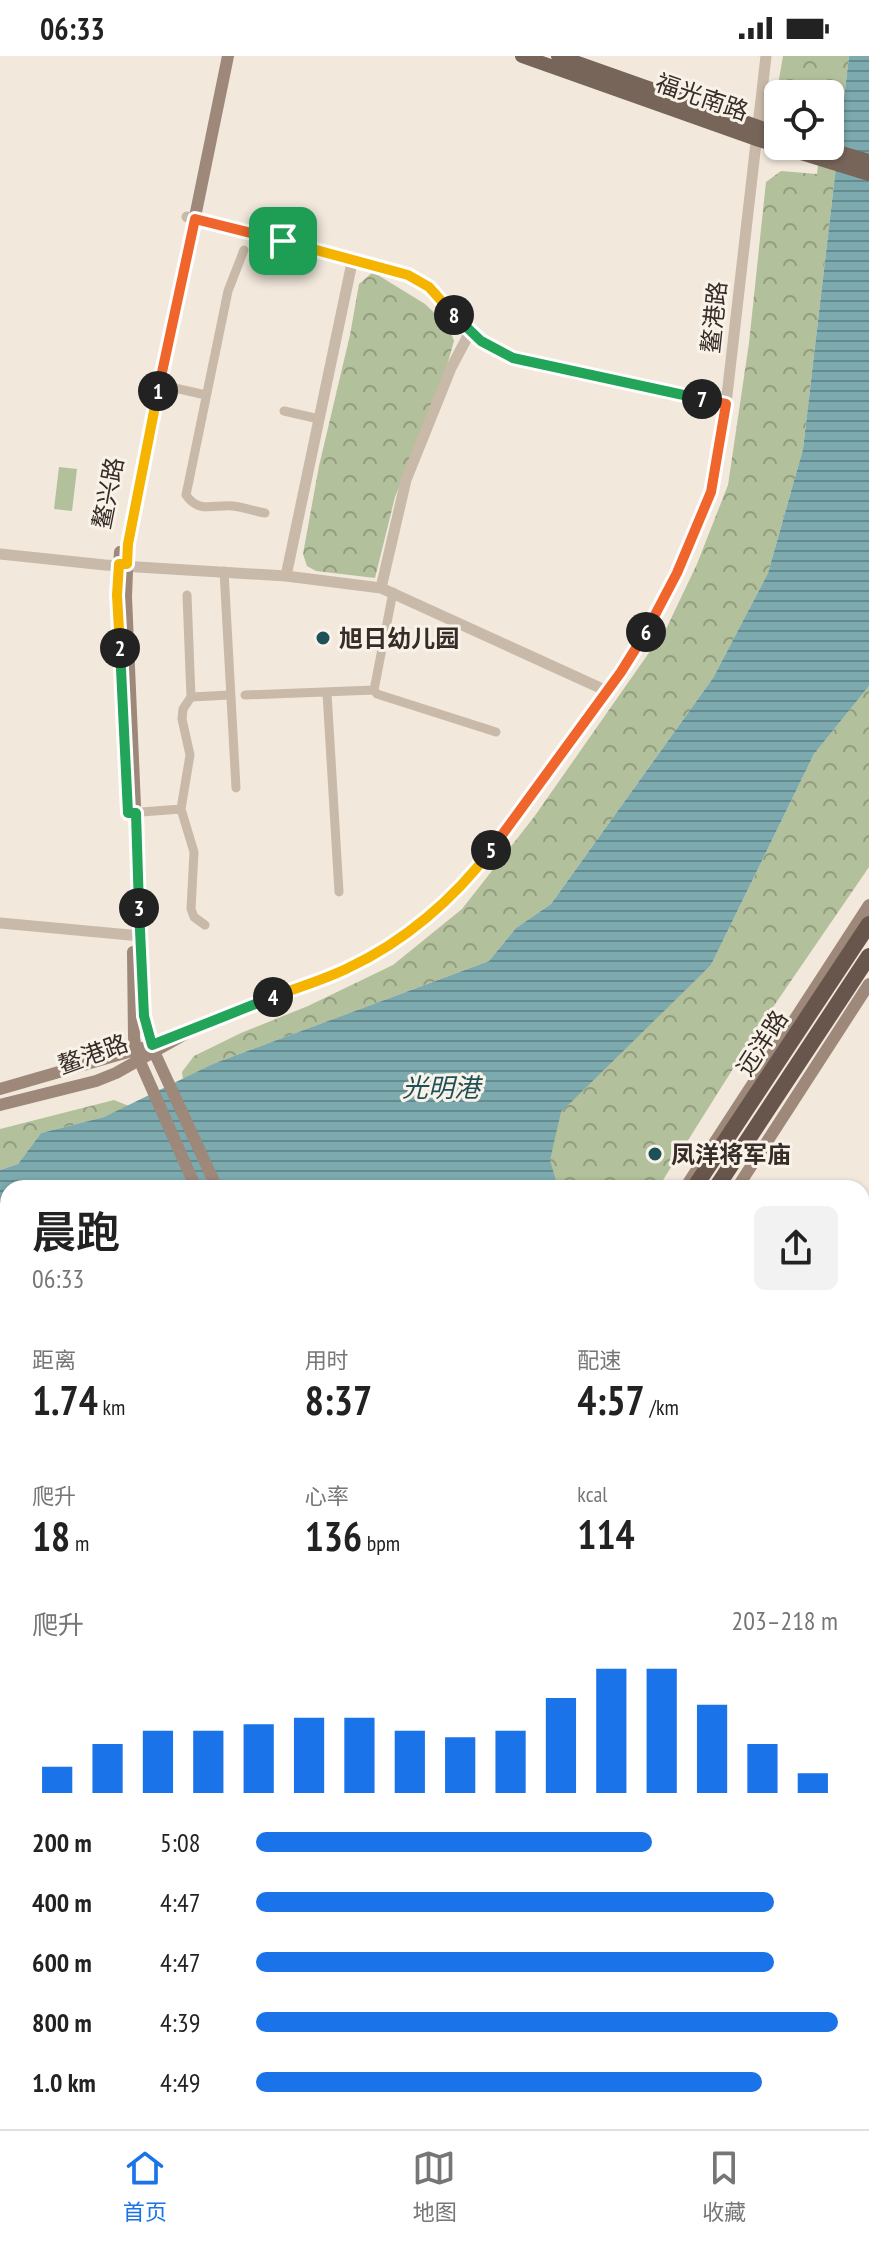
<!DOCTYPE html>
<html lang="zh">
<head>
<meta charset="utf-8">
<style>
	:root { --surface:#fff; --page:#f2f2f2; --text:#222; --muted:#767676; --line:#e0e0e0; --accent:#1a73e8 }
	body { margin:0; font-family:"PT Sans Narrow","Noto Sans SC",sans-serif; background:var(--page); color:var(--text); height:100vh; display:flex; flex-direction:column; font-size:30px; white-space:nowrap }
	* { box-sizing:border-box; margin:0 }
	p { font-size:26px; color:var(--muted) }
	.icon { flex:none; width:44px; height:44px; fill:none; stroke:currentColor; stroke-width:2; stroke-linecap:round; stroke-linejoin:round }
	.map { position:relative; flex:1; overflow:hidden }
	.side { position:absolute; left:0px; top:1124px; width:870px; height:950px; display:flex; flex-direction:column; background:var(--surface); border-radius:24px 24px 0 0; box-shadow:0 2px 6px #0004 }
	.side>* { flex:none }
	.tools { position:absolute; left:764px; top:24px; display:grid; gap:16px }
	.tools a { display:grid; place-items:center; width:80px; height:80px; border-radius:12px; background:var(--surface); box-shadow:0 2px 6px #0004; font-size:40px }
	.pin { position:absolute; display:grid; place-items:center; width:68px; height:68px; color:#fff; margin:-34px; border-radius:16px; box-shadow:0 4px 12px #0006 }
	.km { position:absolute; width:40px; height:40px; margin:-20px; border-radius:50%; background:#222; color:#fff; font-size:22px; line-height:40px; text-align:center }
	.round { display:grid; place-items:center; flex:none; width:84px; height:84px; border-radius:12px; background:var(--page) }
	.headline { display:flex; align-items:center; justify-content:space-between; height:136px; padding:0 32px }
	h1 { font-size:44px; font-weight:600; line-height:60px }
	.stats { display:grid; grid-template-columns:repeat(3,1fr); gap:12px; height:136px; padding:8px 32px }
	.stats div { display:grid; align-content:center }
	.stats b { font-size:40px; font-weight:600 }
	.stats small { font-size:22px; font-weight:400 }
	.stats p { font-size:22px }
	.chart { height:224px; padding:16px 32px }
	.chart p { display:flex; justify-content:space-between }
	.chart svg { width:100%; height:144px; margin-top:8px; stroke:var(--accent); stroke-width:6 }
	ul { padding:0 32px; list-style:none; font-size:26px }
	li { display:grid; grid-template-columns:128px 96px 1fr; align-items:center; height:60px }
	li i { height:20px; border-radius:10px; background:var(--accent) }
	.status { display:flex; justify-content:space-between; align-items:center; height:56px; padding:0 40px; background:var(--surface); direction:ltr }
	.status svg { height:22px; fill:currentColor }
	.menu { display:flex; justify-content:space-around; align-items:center; height:112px; border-top:2px solid var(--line); background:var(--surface); font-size:22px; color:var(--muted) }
	.menu a { display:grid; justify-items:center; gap:4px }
	.menu .selected { color:var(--accent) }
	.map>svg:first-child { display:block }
	.grass { fill:url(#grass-tufts) }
	.forest { fill:url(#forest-crowns) }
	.pitch { fill:#b3c09c }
	.water { fill:url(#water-rules) }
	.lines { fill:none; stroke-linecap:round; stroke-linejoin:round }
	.minor { stroke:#c9b9a8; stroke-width:9 }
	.tertiary { stroke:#c9b9a8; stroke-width:11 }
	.secondary { stroke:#9d887a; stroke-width:12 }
	.primary { stroke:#78655a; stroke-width:14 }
	.trunk { stroke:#68564c; stroke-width:16 }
	.motorway { stroke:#57483f; stroke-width:16 }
	.split-1-casing { stroke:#fff; stroke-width:16 }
	.split-2-casing { stroke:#fff; stroke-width:16 }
	.split-3-casing { stroke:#fff; stroke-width:16 }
	.split-4-casing { stroke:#fff; stroke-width:16 }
	.split-5-casing { stroke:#fff; stroke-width:16 }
	.split-6-casing { stroke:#fff; stroke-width:16 }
	.split-7-casing { stroke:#fff; stroke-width:16 }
	.split-8-casing { stroke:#fff; stroke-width:16 }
	.split-9-casing { stroke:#fff; stroke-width:16 }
	.split-1 { stroke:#f0652b; stroke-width:10 }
	.split-2 { stroke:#f5b400; stroke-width:10 }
	.split-3 { stroke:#22a559; stroke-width:10 }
	.split-4 { stroke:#22a559; stroke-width:10 }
	.split-5 { stroke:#f5b400; stroke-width:10 }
	.split-6 { stroke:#f0652b; stroke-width:10 }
	.split-7 { stroke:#f0652b; stroke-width:10 }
	.split-8 { stroke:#22a559; stroke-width:10 }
	.split-9 { stroke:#f5b400; stroke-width:10 }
	.poi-dot { fill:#1e5157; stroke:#f9f2e8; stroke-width:3 }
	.labels { text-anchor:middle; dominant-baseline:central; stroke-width:6; stroke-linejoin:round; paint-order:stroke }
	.street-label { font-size:24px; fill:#362d28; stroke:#f9f2e8 }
	.poi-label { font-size:24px; font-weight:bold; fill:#362d28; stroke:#f9f2e8; text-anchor:start }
	.water-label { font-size:26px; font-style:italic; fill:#1e5157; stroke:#f9f2e8 }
</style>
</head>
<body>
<div class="status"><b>06:33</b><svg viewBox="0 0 49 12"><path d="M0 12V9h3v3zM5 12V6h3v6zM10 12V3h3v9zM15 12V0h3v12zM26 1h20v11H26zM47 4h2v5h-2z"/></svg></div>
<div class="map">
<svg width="869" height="2073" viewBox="0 0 869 2073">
	<defs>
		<pattern id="grass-tufts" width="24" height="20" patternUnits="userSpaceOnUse" patternTransform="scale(2)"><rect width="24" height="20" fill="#b3c09c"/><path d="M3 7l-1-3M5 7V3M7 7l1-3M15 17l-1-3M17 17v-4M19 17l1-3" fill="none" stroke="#929c7f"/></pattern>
		<pattern id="forest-crowns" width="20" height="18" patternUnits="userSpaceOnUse" patternTransform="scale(2)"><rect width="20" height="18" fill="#b3c09c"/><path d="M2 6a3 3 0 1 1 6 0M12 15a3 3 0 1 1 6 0" fill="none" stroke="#929c7f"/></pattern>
		<pattern id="water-rules" width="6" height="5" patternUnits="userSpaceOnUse" patternTransform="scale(2)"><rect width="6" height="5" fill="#7caaae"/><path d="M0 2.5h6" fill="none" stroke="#668b8e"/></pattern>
	</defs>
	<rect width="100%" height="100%" fill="#f2e8dc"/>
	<path class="grass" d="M 8,1344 L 8,1659 L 0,1661 L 0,1345 Z
		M 703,2066 L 833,2066 L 835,2073 L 705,2073 Z"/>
	<path class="forest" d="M 783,0 L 849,0 L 803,393 L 768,517 L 713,622 L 551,848 L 516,872 L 489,905 L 215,1007 L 183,1024 L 182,1016 L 194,1000 L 241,977 L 308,950 L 393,909 L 462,853 L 534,761 L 667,571 L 697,508 L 728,429 L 749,287 L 766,126 L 781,115 L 817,118 L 820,90 L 830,90 L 830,38 L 778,38 L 778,51 L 775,46 Z
		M 373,216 L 425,248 L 449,271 L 454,285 L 445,316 L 395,441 L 375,522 L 316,515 L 307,510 L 303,498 L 319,410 L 350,279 L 359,228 Z
		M 869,630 L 869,811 L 758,973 L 658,1132 L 485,1132 L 631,985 L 711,909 L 814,698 Z
		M 114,1044 L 129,1050 L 104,1061 L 41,1077 L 18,1108 L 0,1114 L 0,1073 Z"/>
	<path class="pitch" d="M 59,411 L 77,413 L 72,455 L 54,453 Z"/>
	<path class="water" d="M 849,0 L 869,0 L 869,630 L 814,698 L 711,909 L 561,1056 L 550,1104 L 558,1132 L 8,1132 L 8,1344 L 0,1345 L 0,1114 L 18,1108 L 41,1077 L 104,1061 L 215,1007 L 489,905 L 516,872 L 551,848 L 713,622 L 768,517 L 803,393 Z
		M 862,1236 L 869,1245 L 869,1309 L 862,1301 Z"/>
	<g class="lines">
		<path class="minor" d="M 244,194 L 228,235 L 186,439 C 199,458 214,448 233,450 C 243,451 254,455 265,457
			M 152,327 L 206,339
			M 284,355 L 319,363
			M 224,515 L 236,732
			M 187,539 L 191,641 L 183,653 L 182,663 L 190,699 L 181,753 L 194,796 L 191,853 L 194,861 L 205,869
			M 374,634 L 393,536
			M 327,637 L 339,836
			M 245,639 L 374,634 L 377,638 L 496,676
			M 191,641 L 230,639
			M 128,757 L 181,753
			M 862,1213 L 869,1226"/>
		<path class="tertiary" d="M 187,161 L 353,202 L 408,219 L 429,231 L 458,264 L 481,285 L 506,299 L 726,348
			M 0,498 L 105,509 L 286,520 L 381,532 L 607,635
			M 286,520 L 353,202
			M 381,532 L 406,424 L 451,312 L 470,276
			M 0,867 L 141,880
			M 194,973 L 349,912 L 394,886 L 438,852 L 466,824 L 495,790 L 621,616 L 648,573 L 693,482 L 716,416 L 726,348 L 766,0"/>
		<path class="secondary" d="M 120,496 L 117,539 L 121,614
			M 133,896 L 134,982 L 137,999 L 196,1132
			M 0,1033 L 142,992
			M 0,1049 L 96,1025 L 116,1017 L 194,973
			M 217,1132 L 156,1000 L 144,960 L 126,541 L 128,488 L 228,0
			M 685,1132 L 869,849
			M 737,1132 L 869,928
			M 0,1670 L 8,1669
			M 862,2036 L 869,2059
			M 858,2066 L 860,2073"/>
		<path class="primary" d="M 522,0 L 756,83 L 869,118
			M 558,0 L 778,78
			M 817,90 L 869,105"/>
		<path class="trunk" d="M 694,1132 L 869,868
			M 716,1132 L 869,900
			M 0,1398 L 8,1402
			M 0,1427 L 8,1432
			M 0,1440 L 8,1447
			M 0,1591 L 8,1595
			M 0,1705 L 8,1704
			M 0,1723 L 8,1723
			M 862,1940 L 869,1944"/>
		<path class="motorway" d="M 0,1515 L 8,1518
			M 0,1536 L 8,1539
			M 862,1954 L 869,1958
			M 862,1977 L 869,1981"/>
	</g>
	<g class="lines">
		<defs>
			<path id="split-1" d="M 158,335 L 195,163 L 283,185"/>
			<path id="split-2" d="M 120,592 L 117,539 L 119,508 L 127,508 L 128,488 L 158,335"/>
			<path id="split-3" d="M 120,592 L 128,757 L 136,757 L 139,852"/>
			<path id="split-4" d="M 139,852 L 144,960 L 152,989 L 273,941"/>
			<path id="split-5" d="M 273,941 C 298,931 324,924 348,912 C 404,886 454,843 491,794"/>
			<path id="split-6" d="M 491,794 L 621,616 L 646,576"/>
			<path id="split-7" d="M 646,576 L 677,517 L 711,436 L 726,348 L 702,343"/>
			<path id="split-8" d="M 454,259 L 481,285 L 513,302 L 702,343"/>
			<path id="split-9" d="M 283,185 L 408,219 L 429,231 L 454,259"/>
		</defs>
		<use href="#split-1" class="split-1-casing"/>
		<use href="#split-2" class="split-2-casing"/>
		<use href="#split-3" class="split-3-casing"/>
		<use href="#split-4" class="split-4-casing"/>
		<use href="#split-5" class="split-5-casing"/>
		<use href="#split-6" class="split-6-casing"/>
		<use href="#split-7" class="split-7-casing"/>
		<use href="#split-8" class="split-8-casing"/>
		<use href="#split-9" class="split-9-casing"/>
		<use href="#split-1" class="split-1"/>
		<use href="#split-2" class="split-2"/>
		<use href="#split-3" class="split-3"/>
		<use href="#split-4" class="split-4"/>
		<use href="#split-5" class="split-5"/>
		<use href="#split-6" class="split-6"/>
		<use href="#split-7" class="split-7"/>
		<use href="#split-8" class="split-8"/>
		<use href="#split-9" class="split-9"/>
	</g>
	<g class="poi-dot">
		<circle cx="323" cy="582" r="8"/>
		<circle cx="655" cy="1098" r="8"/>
	</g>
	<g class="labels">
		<g class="street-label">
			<text transform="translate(702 41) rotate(19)">福光南路</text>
			<text transform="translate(714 261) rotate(-84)">鳌港路</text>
			<text transform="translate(108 437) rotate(-79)">鳌兴路</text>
			<text transform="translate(762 987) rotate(-57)">远洋路</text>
			<text transform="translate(93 998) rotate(-20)">鳌港路</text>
		</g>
		<g class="poi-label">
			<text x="339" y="582">旭日幼儿园</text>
			<text x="671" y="1098">凤洋将军庙</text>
		</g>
		<g class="water-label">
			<text x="441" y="1031">光明港</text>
		</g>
	</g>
</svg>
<div class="tools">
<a><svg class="icon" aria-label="locate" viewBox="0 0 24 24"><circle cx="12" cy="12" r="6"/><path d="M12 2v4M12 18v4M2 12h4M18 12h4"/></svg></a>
</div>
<div class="pin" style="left:283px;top:185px;background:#1e9e55"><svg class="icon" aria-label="arrive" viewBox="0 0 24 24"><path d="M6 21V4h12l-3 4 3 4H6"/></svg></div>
<b class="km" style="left:158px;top:335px">1</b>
<b class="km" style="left:120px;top:592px">2</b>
<b class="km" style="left:139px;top:852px">3</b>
<b class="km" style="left:273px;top:941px">4</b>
<b class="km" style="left:491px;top:794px">5</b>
<b class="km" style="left:646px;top:576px">6</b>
<b class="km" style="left:702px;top:343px">7</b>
<b class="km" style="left:454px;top:259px">8</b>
<section class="side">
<div class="headline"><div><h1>晨跑</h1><p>06:33</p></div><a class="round"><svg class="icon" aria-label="share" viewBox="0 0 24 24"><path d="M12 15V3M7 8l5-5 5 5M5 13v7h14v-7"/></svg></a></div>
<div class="stats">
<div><p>距离</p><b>1.74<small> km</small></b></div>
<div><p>用时</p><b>8:37</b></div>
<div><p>配速</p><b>4:57<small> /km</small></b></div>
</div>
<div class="stats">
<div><p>爬升</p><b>18<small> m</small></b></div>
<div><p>心率</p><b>136<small> bpm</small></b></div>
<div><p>kcal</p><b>114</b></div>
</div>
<div class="chart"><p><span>爬升</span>203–218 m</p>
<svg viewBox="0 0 160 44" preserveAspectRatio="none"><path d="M5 44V36M15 44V29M25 44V25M35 44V25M45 44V23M55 44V21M65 44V21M75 44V25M85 44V27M95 44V25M105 44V15M115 44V6M125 44V6M135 44V17M145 44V29M155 44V38"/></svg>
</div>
<ul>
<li><b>200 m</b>5:08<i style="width:68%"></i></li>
<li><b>400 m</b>4:47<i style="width:89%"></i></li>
<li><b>600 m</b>4:47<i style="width:89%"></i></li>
<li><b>800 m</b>4:39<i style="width:100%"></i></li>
<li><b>1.0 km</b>4:49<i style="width:87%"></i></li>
</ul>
</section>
</div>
<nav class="menu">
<a class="selected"><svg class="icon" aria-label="home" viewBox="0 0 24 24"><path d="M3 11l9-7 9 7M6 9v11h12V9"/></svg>首页</a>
<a><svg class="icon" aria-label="map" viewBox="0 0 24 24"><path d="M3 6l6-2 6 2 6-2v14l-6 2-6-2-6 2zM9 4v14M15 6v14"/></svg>地图</a>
<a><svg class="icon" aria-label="saved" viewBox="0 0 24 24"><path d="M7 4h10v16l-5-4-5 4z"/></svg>收藏</a>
</nav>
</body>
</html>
